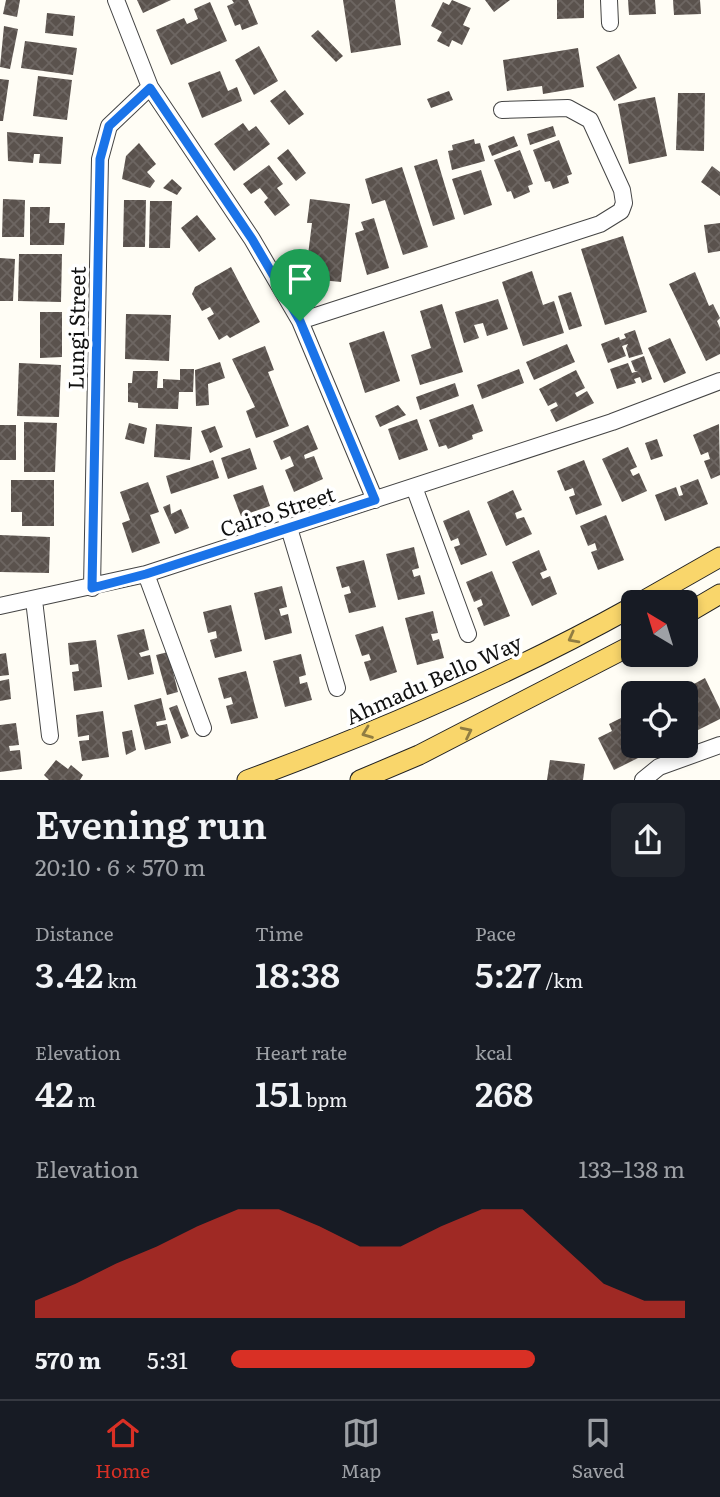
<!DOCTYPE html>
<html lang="en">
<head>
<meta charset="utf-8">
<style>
	:root { --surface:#171b24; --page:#20242c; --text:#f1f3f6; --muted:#9ea1a6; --line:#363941; --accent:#d93025 }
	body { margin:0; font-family:Literata,serif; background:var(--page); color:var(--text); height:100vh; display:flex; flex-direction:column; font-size:26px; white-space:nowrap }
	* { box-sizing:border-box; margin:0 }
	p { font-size:23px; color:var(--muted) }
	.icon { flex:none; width:38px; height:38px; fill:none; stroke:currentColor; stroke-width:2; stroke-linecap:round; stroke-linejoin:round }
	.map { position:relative; height:780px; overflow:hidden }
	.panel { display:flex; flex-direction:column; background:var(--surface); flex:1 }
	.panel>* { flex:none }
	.needle { width:46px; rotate:322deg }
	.fabs { position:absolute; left:621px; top:590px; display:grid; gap:14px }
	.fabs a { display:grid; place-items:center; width:77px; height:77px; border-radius:10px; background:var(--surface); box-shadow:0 4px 10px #0003; font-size:35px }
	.pin { position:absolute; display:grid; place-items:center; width:60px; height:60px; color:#fff; margin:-72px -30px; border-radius:50% 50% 50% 0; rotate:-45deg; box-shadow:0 0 7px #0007 }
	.pin .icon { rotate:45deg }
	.round { display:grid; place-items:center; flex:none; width:74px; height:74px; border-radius:10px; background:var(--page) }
	.head { display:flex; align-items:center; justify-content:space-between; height:119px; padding:0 35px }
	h1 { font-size:38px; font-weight:600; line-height:52px }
	.figures { display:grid; grid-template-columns:repeat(3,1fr); gap:10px; height:119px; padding:7px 35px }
	.figures div { display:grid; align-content:center }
	.figures b { font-size:35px; font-weight:600 }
	.figures small { font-size:19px; font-weight:400 }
	.figures p { font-size:19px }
	.chart { height:196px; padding:14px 35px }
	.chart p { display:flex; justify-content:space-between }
	.chart svg { width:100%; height:126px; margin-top:7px; fill:var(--accent); opacity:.7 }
	ul { padding:0 35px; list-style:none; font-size:23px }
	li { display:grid; grid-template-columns:112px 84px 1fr; align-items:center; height:52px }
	li i { height:18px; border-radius:9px; background:var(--accent) }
	.tab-bar { display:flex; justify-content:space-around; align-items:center; height:98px; border-top:2px solid var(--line); background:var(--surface); font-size:19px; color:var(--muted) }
	.tab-bar a { display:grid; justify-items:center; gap:4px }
	.tab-bar .active { color:var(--accent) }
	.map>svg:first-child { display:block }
	.building { fill:url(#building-cross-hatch) }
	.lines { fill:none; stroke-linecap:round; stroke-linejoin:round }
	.minor-casing { stroke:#444; stroke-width:18 }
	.major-casing { stroke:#222; stroke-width:21 }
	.minor { stroke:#fff; stroke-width:16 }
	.major { stroke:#f9d66b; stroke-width:19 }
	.oneway { stroke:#917d42 }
	.route-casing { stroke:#fff; stroke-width:14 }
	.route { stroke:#1a73e8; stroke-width:9 }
	.labels { text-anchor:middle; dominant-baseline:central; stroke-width:7; stroke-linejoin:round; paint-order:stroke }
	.street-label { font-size:21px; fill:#111; stroke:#fff }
</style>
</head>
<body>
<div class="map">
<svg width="720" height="780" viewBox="0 0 720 780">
	<defs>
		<pattern id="building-cross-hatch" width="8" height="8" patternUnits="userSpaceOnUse" patternTransform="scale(1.75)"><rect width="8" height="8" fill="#5a524d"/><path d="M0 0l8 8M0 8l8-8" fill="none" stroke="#6d6662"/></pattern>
	</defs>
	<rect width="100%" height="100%" fill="#fffdf5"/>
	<path class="building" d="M 6,0 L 20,0 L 17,17 L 3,14 Z
		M 137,0 L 171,0 L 143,13 Z
		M 232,0 L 248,0 L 258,24 L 242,30 L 240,24 L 235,26 L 227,6 L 234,3 Z
		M 343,0 L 395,0 L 401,45 L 351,53 Z
		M 452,0 L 471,8 L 463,25 L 470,28 L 462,45 L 452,40 L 449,47 L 437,41 L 442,32 L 431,26 L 443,2 L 449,5 Z
		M 485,0 L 510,0 L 494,12 Z
		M 557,0 L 584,0 L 584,18 L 557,19 Z
		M 628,0 L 655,0 L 656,14 L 629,15 Z
		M 673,0 L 700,0 L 701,14 L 674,15 Z
		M 210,2 L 227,41 L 171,65 L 156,30 L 184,18 L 187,24 L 198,19 L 194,9 Z
		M 47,13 L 75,16 L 73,36 L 45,33 Z
		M 4,26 L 18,29 L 10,69 L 0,67 Z
		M 318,30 L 343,56 L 336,62 L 311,36 Z
		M 25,41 L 77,48 L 73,75 L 21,68 Z
		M 259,46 L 278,81 L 254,95 L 235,60 Z
		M 578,48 L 584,87 L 543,94 L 542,86 L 507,91 L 503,60 Z
		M 619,54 L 637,88 L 614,101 L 596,67 Z
		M 220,71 L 228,91 L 237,87 L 242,101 L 202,118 L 188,83 Z
		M 38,76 L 72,80 L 67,120 L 33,116 Z
		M 0,79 L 9,80 L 3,121 L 0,121 Z
		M 285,90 L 304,114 L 289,125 L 270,101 Z
		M 449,91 L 453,100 L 431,108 L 427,99 Z
		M 678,93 L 705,93 L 704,151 L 676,150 Z
		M 655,97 L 667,156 L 629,164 L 618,104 Z
		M 243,123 L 249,131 L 256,126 L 270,144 L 234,171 L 214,144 Z
		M 553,126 L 556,136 L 530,145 L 527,134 Z
		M 7,132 L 63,137 L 61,164 L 39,163 L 40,154 L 34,154 L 33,163 L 8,161 Z
		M 514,136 L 518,146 L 492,156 L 488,146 Z
		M 474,139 L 475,144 L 480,143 L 485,161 L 452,170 L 448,151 L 453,150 L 452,145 Z
		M 559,140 L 572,174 L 567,176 L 569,183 L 553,189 L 550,181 L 545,182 L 533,150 Z
		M 139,143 L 156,164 L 147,172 L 155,181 L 150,188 L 122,179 L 126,156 Z
		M 288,149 L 306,173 L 296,181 L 277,158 Z
		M 520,150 L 533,184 L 528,186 L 530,192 L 514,199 L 511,191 L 507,192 L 494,160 Z
		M 437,159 L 455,219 L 433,226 L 414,166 Z
		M 269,165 L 283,184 L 277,188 L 290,205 L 275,216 L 264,202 L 268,198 L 260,188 L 251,194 L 243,184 Z
		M 712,166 L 720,172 L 720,196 L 701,182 Z
		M 402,167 L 428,247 L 403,255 L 385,200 L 372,204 L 365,179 Z
		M 481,170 L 492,205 L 464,215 L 452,179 Z
		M 172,179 L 182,188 L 177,195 L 163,188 Z
		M 3,199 L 25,200 L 24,237 L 2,237 Z
		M 310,199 L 350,204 L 341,282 L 301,278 L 304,255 L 308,255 L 312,223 L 307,223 Z
		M 124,200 L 146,200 L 145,247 L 123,247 Z
		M 150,201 L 172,201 L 170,248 L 149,248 Z
		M 30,207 L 50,207 L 49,223 L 65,223 L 64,245 L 30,245 Z
		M 197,215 L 216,239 L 199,252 L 181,228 Z
		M 374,218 L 389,268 L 367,275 L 355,233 L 364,230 L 361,222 Z
		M 720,223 L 720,251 L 708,253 L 704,225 Z
		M 623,236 L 647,312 L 605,325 L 581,249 Z
		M 19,254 L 62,254 L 61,302 L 18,301 Z
		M 0,258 L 15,259 L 13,301 L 0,301 Z
		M 231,267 L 260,322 L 230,338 L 227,335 L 219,340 L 207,318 L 214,314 L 210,307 L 202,311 L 192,294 L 195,287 Z
		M 532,271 L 543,305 L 554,301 L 564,333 L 523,346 L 502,282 Z
		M 695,272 L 709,306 L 713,304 L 720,318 L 717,321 L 720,328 L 720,354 L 706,361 L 669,284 Z
		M 571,292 L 582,326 L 569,330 L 558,296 Z
		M 498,299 L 508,329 L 487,336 L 483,323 L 474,325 L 479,338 L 464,343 L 455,312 Z
		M 442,304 L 463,372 L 420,385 L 411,355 L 431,348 L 420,311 Z
		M 40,312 L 62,312 L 62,357 L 40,358 Z
		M 126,314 L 171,315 L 169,361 L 125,359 Z
		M 635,330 L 643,354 L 629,358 L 626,348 L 628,344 L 622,346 L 626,356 L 608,363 L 601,344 L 619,337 L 620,340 L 626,338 L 624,334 Z
		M 384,331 L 400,381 L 365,393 L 349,343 Z
		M 670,338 L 686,373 L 664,383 L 648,348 Z
		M 567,344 L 575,362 L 534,380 L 526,362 Z
		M 265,346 L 274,370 L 268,372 L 289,426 L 256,438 L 246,411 L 255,407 L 232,359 Z
		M 644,356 L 652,379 L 642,383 L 640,377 L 634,379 L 636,383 L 617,389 L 610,369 L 628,363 L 632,373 L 638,371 L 635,371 L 631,361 Z
		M 220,362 L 225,378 L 208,384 L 209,405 L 196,406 L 195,370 Z
		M 19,363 L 61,365 L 59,417 L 17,416 Z
		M 180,369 L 194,369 L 193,392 L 179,392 L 178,409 L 138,408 L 138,403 L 128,402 L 128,383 L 132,383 L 133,371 L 158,371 L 157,388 L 163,388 L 163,379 L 180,380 Z
		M 519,369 L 524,383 L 482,399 L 477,385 Z
		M 576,370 L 585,388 L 575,393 L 577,397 L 587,391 L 594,403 L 556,422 L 550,410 L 558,406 L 556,402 L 548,406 L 539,389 Z
		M 455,383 L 459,396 L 420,410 L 416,397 Z
		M 473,404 L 483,431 L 472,435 L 473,439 L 448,449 L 446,445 L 439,447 L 429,420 Z
		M 398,405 L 406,415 L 380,427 L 375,416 Z
		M 417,419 L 428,450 L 399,460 L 388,429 Z
		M 24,422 L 57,423 L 55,472 L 24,472 Z
		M 129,423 L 147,428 L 144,444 L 125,439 Z
		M 156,424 L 192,427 L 190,460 L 154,457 Z
		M 719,424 L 720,475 L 711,479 L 704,461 L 710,459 L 708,452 L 701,455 L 693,435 Z
		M 0,425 L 16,425 L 16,460 L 0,460 Z
		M 308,425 L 318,449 L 304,455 L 305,459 L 314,456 L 323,479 L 294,492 L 285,470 L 294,466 L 290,456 L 281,460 L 273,441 Z
		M 215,426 L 223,447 L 210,453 L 201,431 Z
		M 657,439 L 663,456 L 651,460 L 645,443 Z
		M 628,447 L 637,467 L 630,470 L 633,476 L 639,473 L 647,491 L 622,502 L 602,459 Z
		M 250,448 L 257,469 L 228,479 L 221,458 Z
		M 213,460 L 219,478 L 171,494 L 166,476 Z
		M 584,460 L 602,505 L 576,515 L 569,497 L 575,495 L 573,488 L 565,491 L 557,471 Z
		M 698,479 L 708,504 L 665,521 L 655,495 L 676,487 L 679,496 L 683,495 L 680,486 Z
		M 11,480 L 54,480 L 54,526 L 22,526 L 22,512 L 11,512 Z
		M 148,482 L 159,512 L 150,515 L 160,543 L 132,553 L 122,523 L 130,520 L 120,492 Z
		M 263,485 L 270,506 L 241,516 L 233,495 Z
		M 513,490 L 522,510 L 515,513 L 517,519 L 524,517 L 532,534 L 506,546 L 487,502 Z
		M 170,504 L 171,514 L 181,509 L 189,528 L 175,534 L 163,507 Z
		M 469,510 L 487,555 L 461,565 L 454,547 L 460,545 L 458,538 L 451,541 L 443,521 Z
		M 606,515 L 624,560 L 598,570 L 591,552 L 597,550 L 595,543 L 588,546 L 580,526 Z
		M 0,535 L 50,537 L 49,573 L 0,572 Z
		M 414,547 L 419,568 L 412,570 L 414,577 L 420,575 L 425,594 L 398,600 L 386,554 Z
		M 539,550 L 547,570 L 540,573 L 543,579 L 550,576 L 557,594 L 532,606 L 512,562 Z
		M 364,560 L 376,607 L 349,613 L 344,595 L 351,593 L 349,586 L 342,588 L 336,567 Z
		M 492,571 L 510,616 L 484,626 L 477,608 L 483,605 L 481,599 L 474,602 L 466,582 Z
		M 282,586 L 287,607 L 279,609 L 281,616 L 288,614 L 292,633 L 265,640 L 254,593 Z
		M 231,605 L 242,651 L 215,658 L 210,640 L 217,638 L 216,631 L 208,633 L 203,612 Z
		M 433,611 L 438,633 L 431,634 L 433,641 L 439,639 L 444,658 L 417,665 L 405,618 Z
		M 383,626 L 397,672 L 370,681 L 364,662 L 371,660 L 369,654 L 362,656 L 355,635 Z
		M 144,629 L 149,650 L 139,653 L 141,657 L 150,655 L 154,674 L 128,680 L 117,635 Z
		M 96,640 L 102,687 L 74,691 L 72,672 L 79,671 L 78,664 L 70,665 L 68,643 Z
		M 168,652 L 178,692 L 167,695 L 156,655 Z
		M 6,653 L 9,675 L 0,676 L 0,654 Z
		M 301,654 L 306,675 L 299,677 L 300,684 L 307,682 L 312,700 L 285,707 L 273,661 Z
		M 246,671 L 258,718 L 231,724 L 226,706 L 233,704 L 231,697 L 224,699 L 218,678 Z
		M 705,678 L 720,709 L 720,719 L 696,731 L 686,710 L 686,696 L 695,692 L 692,685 Z
		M 9,679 L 11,699 L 0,701 L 0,681 Z
		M 161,698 L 166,720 L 156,722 L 157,726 L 167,724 L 171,743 L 145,750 L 134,705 Z
		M 177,705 L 189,736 L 181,739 L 169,708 Z
		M 103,711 L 109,757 L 82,761 L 79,741 L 89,740 L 89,735 L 78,737 L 76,715 Z
		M 623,717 L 634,746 L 642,756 L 614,770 L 598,738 L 612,731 L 609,724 Z
		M 16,723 L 19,745 L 9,746 L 10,751 L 20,750 L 22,769 L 0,772 L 0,725 Z
		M 132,730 L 136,750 L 126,755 L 122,732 Z
		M 56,760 L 68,769 L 71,765 L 83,775 L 80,780 L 49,780 L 44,775 Z
		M 550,760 L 585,764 L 583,780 L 547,780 Z"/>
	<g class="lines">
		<defs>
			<path id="minor" d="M 116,0 L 150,87 L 252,239 L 300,321 L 375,500
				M 609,0 L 610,23
				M 300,321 L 600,224 L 621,211 L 624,203 L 622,190 L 590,120 L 568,108 L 502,110
				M 414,487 L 468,634
				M 289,528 L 337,688
				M 146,574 L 203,728
				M 92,588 L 100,159 L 109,126 L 150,87
				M 34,600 L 50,736
				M 0,606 L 146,574 L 612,422 L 720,381
				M 643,780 L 659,767 L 720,745"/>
			<path id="major" d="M 641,602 L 720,557
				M 686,614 L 720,594
				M 247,780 C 380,731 510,675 634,606
				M 360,780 L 419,755 L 634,644"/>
		</defs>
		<use href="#minor" class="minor-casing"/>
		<use href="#major" class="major-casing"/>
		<use href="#minor" class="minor"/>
		<use href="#major" class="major"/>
	</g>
	<defs><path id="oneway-chevron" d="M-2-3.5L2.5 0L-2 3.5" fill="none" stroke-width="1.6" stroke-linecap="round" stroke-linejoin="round" transform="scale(1.75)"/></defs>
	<g class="oneway">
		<use href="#oneway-chevron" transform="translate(573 638) rotate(152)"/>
		<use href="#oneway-chevron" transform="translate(467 732) rotate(-26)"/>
		<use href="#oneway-chevron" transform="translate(367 733) rotate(159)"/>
	</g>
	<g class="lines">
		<defs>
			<path id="route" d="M 150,88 L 252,239 L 300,321 L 375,500 L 146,574 L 92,588 L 100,159 L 109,126 Z"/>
		</defs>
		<use href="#route" class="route-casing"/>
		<use href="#route" class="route"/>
	</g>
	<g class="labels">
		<g class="street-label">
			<text transform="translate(75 328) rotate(-89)">Lungi Street</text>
			<text transform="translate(277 510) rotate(-18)">Cairo Street</text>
			<text transform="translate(433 678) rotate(-24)">Ahmadu Bello Way</text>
		</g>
	</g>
</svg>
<div class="fabs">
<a><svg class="needle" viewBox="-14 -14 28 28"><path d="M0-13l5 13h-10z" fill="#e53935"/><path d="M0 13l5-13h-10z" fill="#9ea1a6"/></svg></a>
<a><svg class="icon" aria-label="locate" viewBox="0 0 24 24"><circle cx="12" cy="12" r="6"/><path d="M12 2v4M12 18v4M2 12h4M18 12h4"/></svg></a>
</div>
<div class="pin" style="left:300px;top:321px;background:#1e9e55"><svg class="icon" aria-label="arrive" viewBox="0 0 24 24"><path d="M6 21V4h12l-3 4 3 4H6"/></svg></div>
</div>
<section class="panel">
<div class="head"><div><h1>Evening run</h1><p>20:10 · 6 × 570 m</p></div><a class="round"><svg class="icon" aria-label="share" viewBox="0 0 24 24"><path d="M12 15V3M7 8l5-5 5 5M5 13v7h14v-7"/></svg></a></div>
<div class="figures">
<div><p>Distance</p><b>3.42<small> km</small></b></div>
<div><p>Time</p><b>18:38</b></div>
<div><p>Pace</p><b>5:27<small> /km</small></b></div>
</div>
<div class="figures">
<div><p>Elevation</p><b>42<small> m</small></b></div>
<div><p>Heart rate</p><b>151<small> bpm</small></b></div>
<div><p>kcal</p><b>268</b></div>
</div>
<div class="chart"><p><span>Elevation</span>133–138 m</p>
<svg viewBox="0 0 160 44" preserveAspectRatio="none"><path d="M0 44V38L10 32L20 25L30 19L40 12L50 6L60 6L70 12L80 19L90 19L100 12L110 6L120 6L130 19L140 32L150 38L160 38V44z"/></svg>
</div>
<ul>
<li><b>570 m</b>5:31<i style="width:67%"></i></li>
</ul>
</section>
<nav class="tab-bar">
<a class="active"><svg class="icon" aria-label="home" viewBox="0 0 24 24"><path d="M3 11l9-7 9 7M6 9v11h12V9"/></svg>Home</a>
<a><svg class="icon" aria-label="map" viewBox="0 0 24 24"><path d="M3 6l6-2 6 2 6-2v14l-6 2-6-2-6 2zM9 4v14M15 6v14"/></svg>Map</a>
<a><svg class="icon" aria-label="saved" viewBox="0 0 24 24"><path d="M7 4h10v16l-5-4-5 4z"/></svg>Saved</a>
</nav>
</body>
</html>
